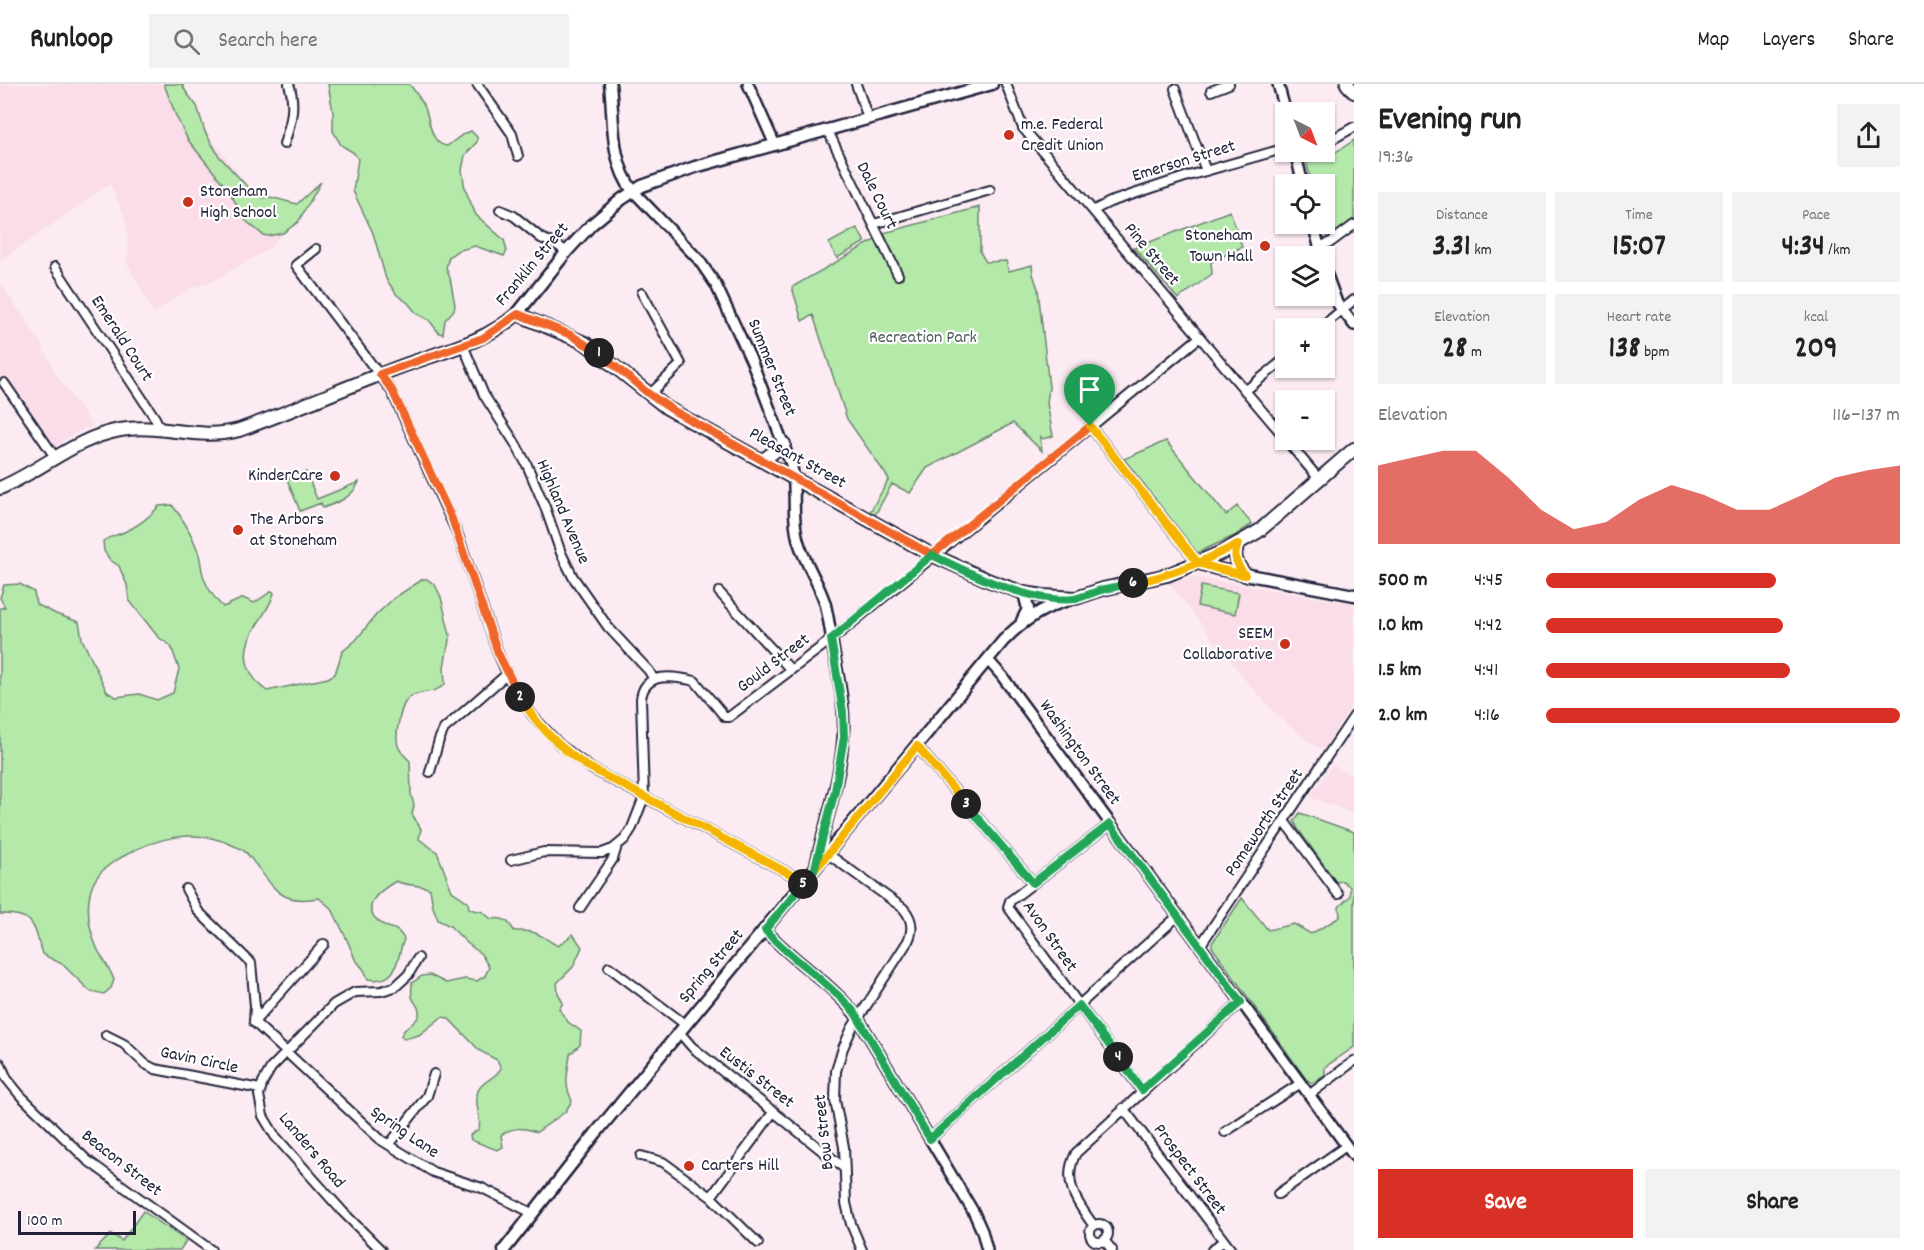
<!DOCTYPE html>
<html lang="en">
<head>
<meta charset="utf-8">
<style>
	:root { --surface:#fff; --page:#f2f2f2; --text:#222; --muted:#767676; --line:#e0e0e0; --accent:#d93025 }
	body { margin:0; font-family:Dekko,sans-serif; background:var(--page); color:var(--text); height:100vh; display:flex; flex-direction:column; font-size:22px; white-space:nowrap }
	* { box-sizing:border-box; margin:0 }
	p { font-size:20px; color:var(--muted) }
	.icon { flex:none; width:33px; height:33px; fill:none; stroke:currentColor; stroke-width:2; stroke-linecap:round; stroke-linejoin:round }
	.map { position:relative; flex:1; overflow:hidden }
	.sheet { display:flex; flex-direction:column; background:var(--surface); width:570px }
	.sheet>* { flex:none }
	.needle { width:39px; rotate:138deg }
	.controls { position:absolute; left:1275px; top:18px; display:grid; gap:12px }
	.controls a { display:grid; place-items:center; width:60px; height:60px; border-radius:0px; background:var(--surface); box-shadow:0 2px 4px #0004; font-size:30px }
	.scale { position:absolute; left:18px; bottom:15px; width:118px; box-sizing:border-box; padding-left:6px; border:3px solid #22223b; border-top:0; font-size:16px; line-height:21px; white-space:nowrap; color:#22223b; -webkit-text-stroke:4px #fff; paint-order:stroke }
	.pin { position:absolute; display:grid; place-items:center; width:51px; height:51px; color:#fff; margin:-62px -26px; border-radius:50% 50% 50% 0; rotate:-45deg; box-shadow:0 0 6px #0007 }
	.pin .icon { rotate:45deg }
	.km { position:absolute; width:30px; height:30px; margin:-15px; border-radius:50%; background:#222; color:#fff; font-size:16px; line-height:30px; text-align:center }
	.round { display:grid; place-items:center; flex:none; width:63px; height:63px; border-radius:0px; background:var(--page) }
	.headline { display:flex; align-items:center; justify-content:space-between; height:102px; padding:0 24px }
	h1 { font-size:33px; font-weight:700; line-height:45px }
	.figures { display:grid; grid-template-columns:repeat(3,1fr); gap:9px; height:102px; padding:6px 24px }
	.figures div { display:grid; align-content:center; border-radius:0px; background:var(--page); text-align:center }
	.figures b { font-size:30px; font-weight:700 }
	.figures small { font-size:16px; font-weight:400 }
	.figures p { font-size:16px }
	.chart { height:168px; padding:12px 24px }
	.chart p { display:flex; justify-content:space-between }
	.chart svg { width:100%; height:108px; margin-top:6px; fill:var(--accent); opacity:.7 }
	.primary-button { display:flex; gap:12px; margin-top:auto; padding:12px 24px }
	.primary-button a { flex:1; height:69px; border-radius:0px; background:var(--accent); color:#fff; font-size:24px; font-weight:700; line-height:69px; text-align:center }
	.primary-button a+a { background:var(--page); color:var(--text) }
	ul { padding:0 24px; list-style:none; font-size:20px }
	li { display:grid; grid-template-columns:96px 72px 1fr; align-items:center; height:45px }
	li i { height:15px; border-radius:8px; background:var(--accent) }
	header { display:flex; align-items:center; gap:36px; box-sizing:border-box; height:84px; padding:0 30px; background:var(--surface); border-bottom:2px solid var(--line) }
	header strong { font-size:28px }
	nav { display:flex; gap:33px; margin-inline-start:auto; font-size:21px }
	.search { width:420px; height:54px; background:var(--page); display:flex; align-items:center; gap:15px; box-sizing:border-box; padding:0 21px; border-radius:0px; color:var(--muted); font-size:22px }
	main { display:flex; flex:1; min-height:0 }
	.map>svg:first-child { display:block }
	.built { fill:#fadde9 }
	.green { fill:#b4e9aa; stroke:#6b8672; stroke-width:1.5 }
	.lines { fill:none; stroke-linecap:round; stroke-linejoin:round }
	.minor-casing { stroke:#22223b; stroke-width:12 }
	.tertiary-casing { stroke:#22223b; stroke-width:14 }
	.secondary-casing { stroke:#22223b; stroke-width:15 }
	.primary-casing { stroke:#22223b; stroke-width:16 }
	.minor { stroke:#fff; stroke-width:8 }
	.tertiary { stroke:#fff; stroke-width:9 }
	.secondary { stroke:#fff; stroke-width:10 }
	.primary { stroke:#fff; stroke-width:12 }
	.split-1-casing { stroke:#fff; stroke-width:12 }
	.split-2-casing { stroke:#fff; stroke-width:12 }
	.split-3-casing { stroke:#fff; stroke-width:12 }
	.split-4-casing { stroke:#fff; stroke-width:12 }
	.split-5-casing { stroke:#fff; stroke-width:12 }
	.split-6-casing { stroke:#fff; stroke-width:12 }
	.split-7-casing { stroke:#fff; stroke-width:12 }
	.split-1 { stroke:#f0652b; stroke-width:8 }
	.split-2 { stroke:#f0652b; stroke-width:8 }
	.split-3 { stroke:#f5b400; stroke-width:8 }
	.split-4 { stroke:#22a559; stroke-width:8 }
	.split-5 { stroke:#22a559; stroke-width:8 }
	.split-6 { stroke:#22a559; stroke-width:8 }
	.split-7 { stroke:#f5b400; stroke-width:8 }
	.poi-dot { fill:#c8321e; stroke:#fff; stroke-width:2 }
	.labels { text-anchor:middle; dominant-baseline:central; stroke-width:4.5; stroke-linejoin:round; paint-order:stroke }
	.poi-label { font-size:18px; fill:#22223b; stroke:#fff; text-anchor:start }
	.street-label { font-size:18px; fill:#22223b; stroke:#fff }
	.park-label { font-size:18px; fill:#4e5e5c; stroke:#fff }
</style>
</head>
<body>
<header>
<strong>Runloop</strong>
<div class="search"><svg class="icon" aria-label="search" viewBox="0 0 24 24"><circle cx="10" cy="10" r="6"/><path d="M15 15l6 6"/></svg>Search here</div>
<nav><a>Map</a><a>Layers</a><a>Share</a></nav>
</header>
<main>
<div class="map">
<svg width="1354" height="1166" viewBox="0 0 1354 1166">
	<rect width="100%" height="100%" fill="#fcebf2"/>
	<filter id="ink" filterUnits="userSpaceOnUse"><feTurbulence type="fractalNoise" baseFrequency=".0167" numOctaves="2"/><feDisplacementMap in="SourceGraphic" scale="12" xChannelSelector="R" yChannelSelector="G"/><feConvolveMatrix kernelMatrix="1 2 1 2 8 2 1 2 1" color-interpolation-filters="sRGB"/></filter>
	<g filter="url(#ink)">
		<path class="built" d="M 0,0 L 171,0 L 282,149 L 271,163 L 215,196 L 189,205 L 154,229 L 127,179 L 128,162 L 126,136 L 110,100 L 0,177 Z
			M 0,199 L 41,259 L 56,290 L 93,342 L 78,347 L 53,364 L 0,290 Z
			M 1196,493 L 1354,520 L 1354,618 L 1323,666 L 1305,655 L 1275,629 L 1248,599 L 1168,498 Z
			M 1332,681 L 1354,693 L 1354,730 L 1310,713 Z"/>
		<path class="green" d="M 164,0 L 182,0 L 186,8 L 197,22 L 205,48 L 219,72 L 254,110 L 262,114 L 270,113 L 297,120 L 321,98 L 298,138 L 283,149 L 268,152 L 263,151 L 245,136 L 229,107 L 188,56 L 176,32 Z
			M 328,0 L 409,0 C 415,7 421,15 425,24 C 430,36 430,60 447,62 L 462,51 L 471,47 L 477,53 L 477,58 L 465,71 L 462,86 L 465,105 L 476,131 L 504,156 L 507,167 L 504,172 L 475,162 L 457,167 L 449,173 L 446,184 L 450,194 L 455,221 L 454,226 L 445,236 L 443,250 L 439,249 L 429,236 L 417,230 L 408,219 L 397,211 L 386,195 L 373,149 L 353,107 L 358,75 L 354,69 L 341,61 L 333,47 L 333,28 Z
			M 1354,56 L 1354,137 L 1329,155 L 1324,149 L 1321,140 L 1324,140 L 1324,100 L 1312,100 L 1306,77 C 1324,76 1339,67 1354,56 Z
			M 980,123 L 980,168 L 986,178 L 1006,177 L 1009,187 L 1032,181 L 1033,190 L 1038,205 L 1049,303 L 1047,319 L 1053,352 L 1043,355 L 1040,352 L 1042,367 L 1013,339 L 927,384 L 910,409 L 892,400 L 875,431 L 870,428 L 889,395 L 847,335 L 813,231 L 802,237 L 792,203 L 875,156 L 873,152 Z
			M 1230,127 L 1242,163 L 1211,178 L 1212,190 L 1178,215 L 1134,164 Z
			M 857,144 L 865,158 L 837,174 L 829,159 Z
			M 1166,357 L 1226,431 L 1237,422 L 1252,440 L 1234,452 L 1197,469 L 1124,375 Z
			M 306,388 L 317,415 L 359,398 C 353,413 337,419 323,424 L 321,419 L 300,427 L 287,395 Z
			M 172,421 C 183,434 192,451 198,467 C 200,472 200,476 201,481 C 203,497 212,512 223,523 L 243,514 L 254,519 L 272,507 L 274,509 C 267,535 239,552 248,582 C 252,593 258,601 267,607 L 328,594 L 335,590 L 342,568 L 356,556 L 376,531 L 394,514 L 423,495 L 427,495 L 435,501 L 441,513 L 450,551 L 444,583 L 445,600 C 433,612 423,605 410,613 C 400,619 395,651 398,662 C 400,668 406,673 410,677 L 411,710 L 414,721 L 412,730 L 421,745 L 419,755 L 437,768 L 452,807 L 468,818 L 469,825 L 483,828 L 491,835 C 504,833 508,836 514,847 C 539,846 538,851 558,862 L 573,850 L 582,863 L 573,883 L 557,899 L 558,909 L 563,919 L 559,925 L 568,938 L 581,947 L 580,961 L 570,970 C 568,990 563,998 572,1017 L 565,1028 L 537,1048 C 524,1044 513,1042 501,1051 L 503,1063 L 497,1066 L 471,1056 L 470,1051 L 479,1045 C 482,1032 473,1019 478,1007 C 482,996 496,995 501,984 L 497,976 L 480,967 L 448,934 L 442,933 L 419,951 L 404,955 L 401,952 C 403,942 416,941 419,931 C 421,924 414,919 412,913 C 411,909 412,903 412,899 L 422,892 L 430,891 L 446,899 L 465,895 L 477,897 L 485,892 L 489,883 L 481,870 L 467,859 L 450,842 L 438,836 L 433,823 L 430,805 C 422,800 408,803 396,797 C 379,807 357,823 382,840 C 393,847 397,842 404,855 C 396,876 399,900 368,895 L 364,886 L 355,875 L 348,858 L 332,825 L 319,814 C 281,820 277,808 256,781 C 252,777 249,770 244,767 C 241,764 236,763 232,761 C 196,744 156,753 122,773 C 117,776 111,779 107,783 C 82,801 86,839 97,864 C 102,875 110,884 114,896 L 111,904 L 104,910 L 90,907 L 62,880 L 42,870 C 34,841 35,829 0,830 L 0,524 L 5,523 L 0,514 L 4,501 L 20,500 L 34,508 L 36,520 L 56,530 L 79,538 L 82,555 L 107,608 L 116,613 L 139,610 L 157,616 L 173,609 L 179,585 L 171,562 L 158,553 L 129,516 L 127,501 L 119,482 L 110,476 L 104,467 L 103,457 C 110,452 115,452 122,449 C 137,443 149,434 159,422 Z
			M 1201,502 L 1239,509 L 1235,530 L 1197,522 Z
			M 1300,729 L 1354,748 L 1354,963 L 1325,983 L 1325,992 L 1312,999 L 1306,995 L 1212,863 L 1212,859 L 1242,814 L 1268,846 L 1294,840 L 1311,850 L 1340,833 L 1339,823 L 1350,812 L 1350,803 L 1343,797 L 1336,798 L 1298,745 L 1294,737 Z
			M 143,1127 L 186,1157 L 180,1166 L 95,1166 L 111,1150 L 122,1157 Z"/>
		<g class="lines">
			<defs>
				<path id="minor" d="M 477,0 L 512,50 L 518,72
					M 856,0 L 868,34
					M 1006,0 L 1023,44 L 1286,355
					M 1175,5 L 1206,87
					M 1211,7 L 1229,0
					M 827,45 L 898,191
					M 284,60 C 291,39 296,21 289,0
					M 1324,60 L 1354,43
					M 500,126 L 514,132 L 541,154 L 557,161 L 567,168
					M 1094,126 L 1110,118 L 1188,92 L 1286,64
					M 874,140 L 990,106
					M 1319,163 L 1331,158 L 1354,141
					M 316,165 L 296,181 L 391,306 L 458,451 L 498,569 L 507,590 L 532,631 L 560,661 L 592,685 L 805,798
					M 55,183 L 155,334 L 160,345
					M 642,209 L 681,280 L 649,311
					M 1320,244 L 1354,216
					M 463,261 L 484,311 L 515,359 L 527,381 L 545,423 L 561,469 L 573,493 L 608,543 L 649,587 L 653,594
					M 4,299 L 55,373
					M 1245,307 L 1286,274
					M 1090,342 L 1198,479
					M 1286,356 L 1319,395
					M 719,508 L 790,585
					M 917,662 L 1033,799
					M 430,688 L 439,656 L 444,645 L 507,590
					M 1284,737 L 1338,810
					M 1110,740 L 1010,817 L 1008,823 L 1142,1007
					M 828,770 L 903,824 C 912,834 914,845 908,857 L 852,944 L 843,964 L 836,987 L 835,1016 L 844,1063 L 846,1119 L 851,1140 L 862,1166
					M 511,776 L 544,768 L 602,769 L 613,765 L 625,755 L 632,744 L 644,713 L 641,615 C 644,587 674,592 695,597 L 725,633 L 729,633 L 841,548 L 1200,253
					M 186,805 L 198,827 L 251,879 L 255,922 L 254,938
					M 580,824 L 613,775 L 617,762
					M 1200,862 L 1354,632
					M 609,883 L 686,941
					M 254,938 L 381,1056 L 433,1088 L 482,1104 L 532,1129
					M 254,938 L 324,860
					M 680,949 L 692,963 L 844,1084
					M 106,951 L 124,960 L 145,980 L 155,985 L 260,1005
					M 0,979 L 7,995 L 20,1011 L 87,1076 L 211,1166
					M 1309,1011 L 1354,977
					M 1123,1024 L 1231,1166
					M 1225,1048 L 1301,999
					M 930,1055 L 1178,832
					M 389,1061 L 427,1012 L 434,990
					M 641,1072 L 663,1078 L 711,1113 L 774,1027
					M 1278,1110 L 1346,1062
					M 711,1113 L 758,1159
					M1090 1149a9 9 0 1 1 18 0a9 9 0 1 1-18 0Z
					M 1094,1142 C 1077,1119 1061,1097 1076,1069 L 1241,918
					M 1104,1156 L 1112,1166
					M 381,1166 L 343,1128 L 275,1052 L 263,1032 L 259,1011 L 263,998 L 271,984 L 334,920 L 355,908 L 381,907 L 395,903 L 408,891 L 418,874
					M 1212,1166 L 1223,1157"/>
				<path id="tertiary" d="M 748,0 L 775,61
					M 1278,0 L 1286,29
					M 1295,68 L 1303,100
					M 633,107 L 699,176 L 716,201 L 752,278 L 792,383 C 797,407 791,432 798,456 C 804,478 818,497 825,519 C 829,535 831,552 834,569 C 839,597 846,627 843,655 C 840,699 824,741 815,785
					M 1313,140 L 1322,172
					M 1324,183 L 1337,219 L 1354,241
					M 988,576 L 1002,592 L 1069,683 L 1354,1072
					M 765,846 C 793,877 835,902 858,934 L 974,1129 L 982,1147 L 987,1166"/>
				<path id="secondary" d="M 610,0 C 614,35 610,78 633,107
					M 517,230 L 568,166 L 591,141 L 622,115 L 642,102 L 695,83 L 992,0
					M 1198,479 L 1218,485 L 1354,511
					M 1022,537 L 1028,525 L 1024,509
					M 504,1166 L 596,1049 L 1003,557 C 1023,536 1044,522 1072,515"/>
				<path id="primary" d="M 1347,0 L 1354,8
					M 762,377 L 784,360
					M 0,404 C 41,387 75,354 120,346 C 160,339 199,357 239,346 C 292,327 344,304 397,284 C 438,268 483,260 517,230 L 585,259 L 667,324 L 932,471 L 990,497 L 1024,509 L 1044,512 L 1076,514 L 1103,505 L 1167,491 L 1223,468 L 1259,447 L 1354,365
					M 1238,460 C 1232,472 1237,481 1245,491"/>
			</defs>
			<use href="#minor" class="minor-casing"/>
			<use href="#tertiary" class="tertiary-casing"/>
			<use href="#secondary" class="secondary-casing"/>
			<use href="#primary" class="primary-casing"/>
			<use href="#minor" class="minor"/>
			<use href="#tertiary" class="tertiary"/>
			<use href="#secondary" class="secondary"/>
			<use href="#primary" class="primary"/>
		</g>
	</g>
	<g class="lines" filter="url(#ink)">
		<defs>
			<path id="split-1" d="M 599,269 L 649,310 L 674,327 L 932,471 L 1090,342"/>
			<path id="split-2" d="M 520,613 L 498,569 L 452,435 L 392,306 L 380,290 L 483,254 L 518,230 L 571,251 L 599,269"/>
			<path id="split-3" d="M 520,613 C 536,640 559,663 585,681 L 805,798 L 917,662 L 966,720"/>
			<path id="split-4" d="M 966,720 L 1033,799 L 1110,740 L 1241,918 L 1142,1006 L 1118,973"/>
			<path id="split-5" d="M 803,800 L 765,846 C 792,876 829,898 855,929 L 930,1055 L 1079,921 L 1118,973"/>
			<path id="split-6" d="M 803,800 L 814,787 L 835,707 L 844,653 L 843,628 L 831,555 L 932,471 C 971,490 1031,520 1074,515 C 1083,513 1092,509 1101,506 C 1111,503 1123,502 1133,499"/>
			<path id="split-7" d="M 1090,342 L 1198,479 L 1218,485 L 1245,491 C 1237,481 1232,473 1238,460 C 1204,477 1170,492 1133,499"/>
		</defs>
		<use href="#split-1" class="split-1-casing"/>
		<use href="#split-2" class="split-2-casing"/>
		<use href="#split-3" class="split-3-casing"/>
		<use href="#split-4" class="split-4-casing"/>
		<use href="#split-5" class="split-5-casing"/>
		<use href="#split-6" class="split-6-casing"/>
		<use href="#split-7" class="split-7-casing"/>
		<use href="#split-1" class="split-1"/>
		<use href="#split-2" class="split-2"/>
		<use href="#split-3" class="split-3"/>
		<use href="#split-4" class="split-4"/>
		<use href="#split-5" class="split-5"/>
		<use href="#split-6" class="split-6"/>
		<use href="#split-7" class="split-7"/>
	</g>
	<g class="poi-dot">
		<circle cx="1009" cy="51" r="6"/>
		<circle cx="188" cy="118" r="6"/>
		<circle cx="1265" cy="162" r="6"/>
		<circle cx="335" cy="392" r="6"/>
		<circle cx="238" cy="446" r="6"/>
		<circle cx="1285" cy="560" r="6"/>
		<circle cx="689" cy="1082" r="6"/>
	</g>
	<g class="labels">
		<g class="poi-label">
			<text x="1021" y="41">m.e. Federal<tspan x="1021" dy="21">Credit Union</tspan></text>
			<text x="200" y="108">Stoneham<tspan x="200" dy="21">High School</tspan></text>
			<text x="1253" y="152" text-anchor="end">Stoneham<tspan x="1253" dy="21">Town Hall</tspan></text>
			<text x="323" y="392" text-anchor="end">KinderCare</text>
			<text x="250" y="436">The Arbors<tspan x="250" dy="21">at Stoneham</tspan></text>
			<text x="1273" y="550" text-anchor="end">SEEM<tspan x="1273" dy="21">Collaborative</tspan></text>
			<text x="701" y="1082">Carters Hill</text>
		</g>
		<g class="street-label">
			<text transform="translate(1184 78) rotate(-17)">Emerson Street</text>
			<text transform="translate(876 112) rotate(64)">Dale Court</text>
			<text transform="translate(1151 171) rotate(50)">Pine Street</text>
			<text transform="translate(533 181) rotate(-50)">Franklin Street</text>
			<text transform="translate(121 255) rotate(57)">Emerald Court</text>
			<text transform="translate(771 284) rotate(68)">Summer Street</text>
			<text transform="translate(797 375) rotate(29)">Pleasant Street</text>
			<text transform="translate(562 428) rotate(67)">Highland Avenue</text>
			<text transform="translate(774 580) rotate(-37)">Gould Street</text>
			<text transform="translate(1079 669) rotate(54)">Washington Street</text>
			<text transform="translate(1265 739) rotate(-56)">Pomeworth Street</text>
			<text transform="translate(1049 853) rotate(55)">Avon Street</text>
			<text transform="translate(712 883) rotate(-50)">Spring Street</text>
			<text transform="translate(199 977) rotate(12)">Gavin Circle</text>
			<text transform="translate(756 994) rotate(38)">Eustis Street</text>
			<text transform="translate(825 1048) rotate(-96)">Bow Street</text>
			<text transform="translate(404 1049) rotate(34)">Spring Lane</text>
			<text transform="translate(311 1067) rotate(50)">Landers Road</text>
			<text transform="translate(121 1080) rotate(38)">Beacon Street</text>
			<text transform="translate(1189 1086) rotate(53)">Prospect Street</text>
		</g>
		<g class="park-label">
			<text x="923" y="254">Recreation Park</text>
		</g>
	</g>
</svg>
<div class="controls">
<a><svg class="needle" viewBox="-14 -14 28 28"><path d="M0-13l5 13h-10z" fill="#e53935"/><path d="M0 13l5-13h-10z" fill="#767676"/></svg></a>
<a><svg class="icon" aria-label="locate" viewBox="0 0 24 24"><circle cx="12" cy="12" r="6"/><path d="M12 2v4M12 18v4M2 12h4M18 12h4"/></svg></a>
<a><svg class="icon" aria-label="layers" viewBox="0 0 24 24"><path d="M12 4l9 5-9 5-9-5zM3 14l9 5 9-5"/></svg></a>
<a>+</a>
<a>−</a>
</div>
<div class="scale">100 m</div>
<div class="pin" style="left:1090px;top:342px;background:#1e9e55"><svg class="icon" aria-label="arrive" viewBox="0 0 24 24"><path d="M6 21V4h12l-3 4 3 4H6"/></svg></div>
<b class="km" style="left:599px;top:269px">1</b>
<b class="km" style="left:520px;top:613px">2</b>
<b class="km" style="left:966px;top:720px">3</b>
<b class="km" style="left:1118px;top:973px">4</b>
<b class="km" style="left:803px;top:800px">5</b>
<b class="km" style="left:1133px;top:499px">6</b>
</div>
<section class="sheet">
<div class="headline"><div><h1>Evening run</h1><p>19:36</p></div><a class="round"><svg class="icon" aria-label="share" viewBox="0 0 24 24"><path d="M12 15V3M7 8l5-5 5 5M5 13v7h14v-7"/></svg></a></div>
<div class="figures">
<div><p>Distance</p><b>3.31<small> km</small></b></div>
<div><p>Time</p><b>15:07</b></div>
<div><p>Pace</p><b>4:34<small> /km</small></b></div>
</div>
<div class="figures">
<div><p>Elevation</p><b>28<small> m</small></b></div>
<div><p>Heart rate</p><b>138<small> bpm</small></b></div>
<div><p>kcal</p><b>209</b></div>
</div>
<div class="chart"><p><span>Elevation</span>116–137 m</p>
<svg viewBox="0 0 160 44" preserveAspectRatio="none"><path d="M0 44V12L10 9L20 6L30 6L40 17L50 30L60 38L70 35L80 26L90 20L100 24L110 30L120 30L130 24L140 17L150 14L160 12V44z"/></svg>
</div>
<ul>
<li><b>500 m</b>4:45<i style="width:65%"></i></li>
<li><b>1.0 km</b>4:42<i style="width:67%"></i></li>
<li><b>1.5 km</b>4:41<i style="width:69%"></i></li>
<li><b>2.0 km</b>4:16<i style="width:100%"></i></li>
</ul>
<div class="primary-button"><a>Save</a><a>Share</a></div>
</section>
</main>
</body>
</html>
